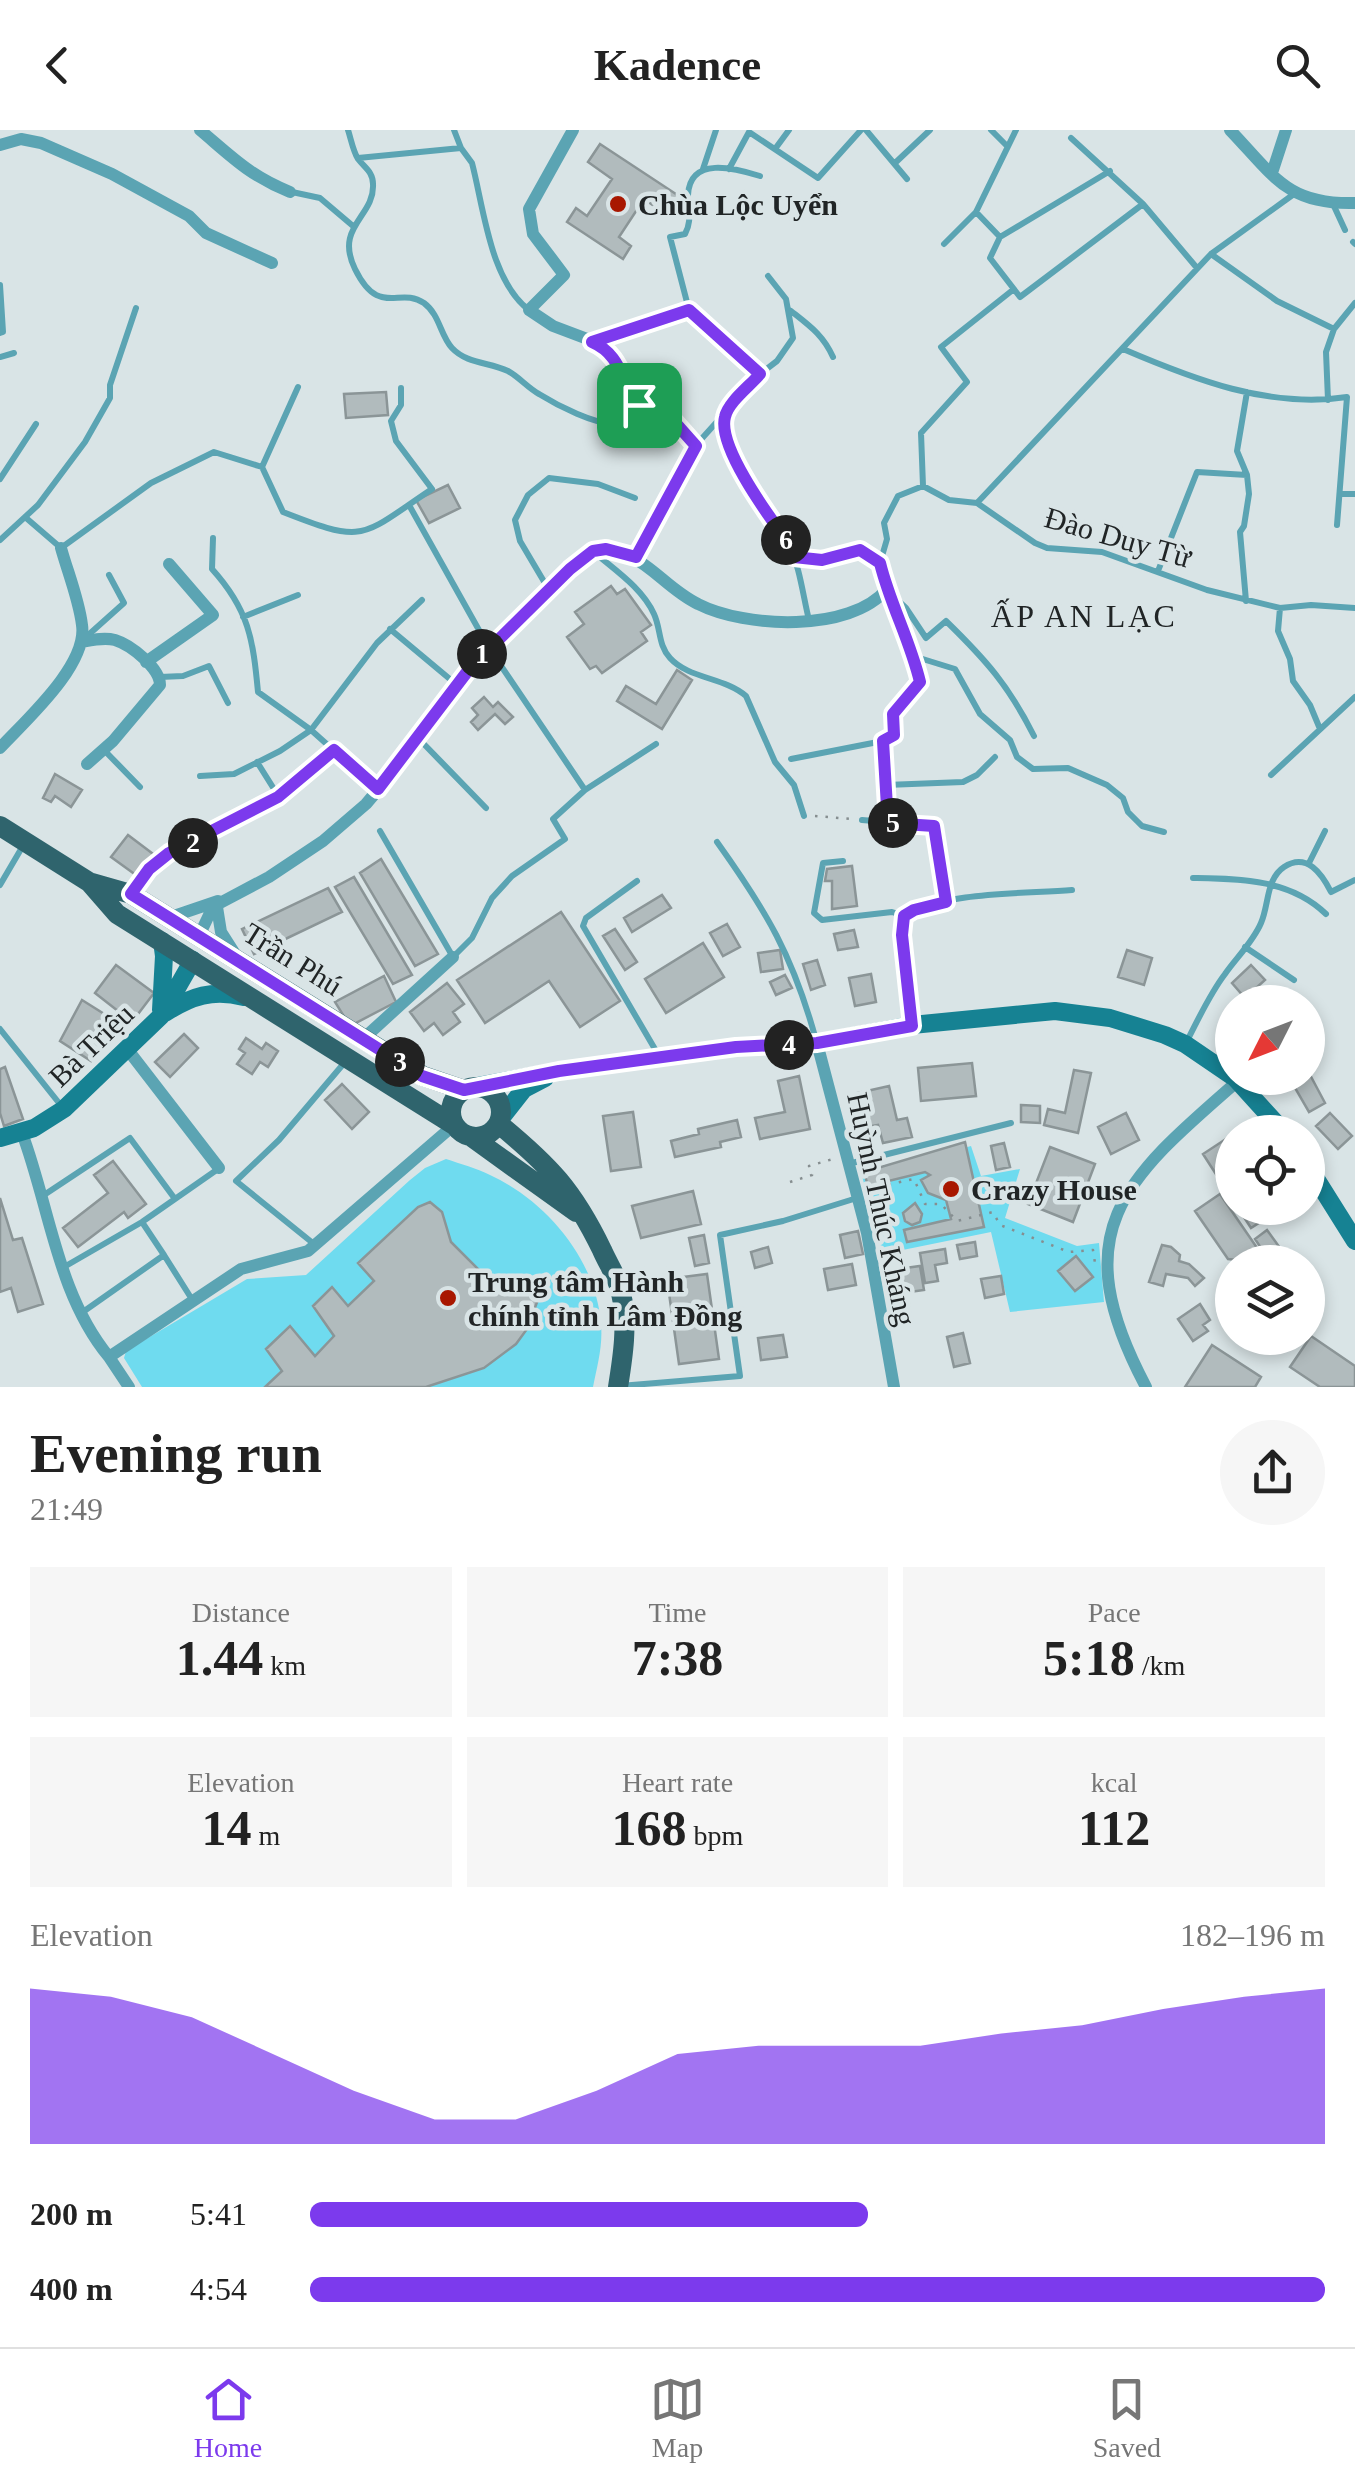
<!DOCTYPE html>
<html lang="en">
<head>
<meta charset="utf-8">
<style>
	:root { --surface:#fff; --page:#f6f6f6; --text:#222; --muted:#767676; --line:#e0e0e0; --accent:#7c3aed }
	body { margin:0; font-family:"Times New Roman",serif; background:var(--page); color:var(--text); height:100vh; display:flex; flex-direction:column; font-size:38px; white-space:nowrap }
	* { box-sizing:border-box; margin:0 }
	p { font-size:32px; color:var(--muted) }
	.icon { flex:none; width:55px; height:55px; fill:none; stroke:currentColor; stroke-width:2; stroke-linecap:round; stroke-linejoin:round }
	.map { position:relative; height:1257px; overflow:hidden }
	.details { display:flex; flex-direction:column; background:var(--surface); flex:1 }
	.details>* { flex:none }
	.needle { width:65px; rotate:228deg }
	.fabs { position:absolute; left:1215px; top:855px; display:grid; gap:20px }
	.fabs a { display:grid; place-items:center; width:110px; height:110px; border-radius:50%; background:var(--surface); box-shadow:0 5px 15px #0003; font-size:50px }
	.pin { position:absolute; display:grid; place-items:center; width:85px; height:85px; color:#fff; margin:-42px; border-radius:20px; box-shadow:0 5px 15px #0006 }
	.km { position:absolute; width:50px; height:50px; margin:-25px; border-radius:50%; background:#222; color:#fff; font-size:28px; line-height:50px; text-align:center }
	.round { display:grid; place-items:center; flex:none; width:105px; height:105px; border-radius:52px; background:var(--page) }
	.headline { display:flex; align-items:center; justify-content:space-between; height:170px; padding:0 30px }
	h1 { font-size:55px; font-weight:700; line-height:75px }
	.metrics { display:grid; grid-template-columns:repeat(3,1fr); gap:15px; height:170px; padding:10px 30px }
	.metrics div { display:grid; align-content:center; border-radius:0px; background:var(--page); text-align:center }
	.metrics b { font-size:50px; font-weight:700 }
	.metrics small { font-size:28px; font-weight:400 }
	.metrics p { font-size:28px }
	.chart { height:280px; padding:20px 30px }
	.chart p { display:flex; justify-content:space-between }
	.chart svg { width:100%; height:180px; margin-top:10px; fill:var(--accent); opacity:.7 }
	ul { padding:0 30px; list-style:none; font-size:32px }
	li { display:grid; grid-template-columns:160px 120px 1fr; align-items:center; height:75px }
	li i { height:25px; border-radius:12px; background:var(--accent) }
	header { display:flex; justify-content:space-between; align-items:center; height:130px; padding:0 30px; background:var(--surface); font-size:45px; font-weight:700 }
	.menu { display:flex; justify-content:space-around; align-items:center; height:140px; border-top:2px solid var(--line); background:var(--surface); font-size:28px; color:var(--muted) }
	.menu a { display:grid; justify-items:center; gap:5px }
	.menu .selected { color:var(--accent) }
	.map>svg:first-child { display:block }
	.green { fill:#6fdbef }
	.building { fill:#b1bbbd; stroke:#8b9597; stroke-width:2.5 }
	.lines { fill:none; stroke-linecap:round; stroke-linejoin:round }
	.path { stroke:#868e90; stroke-width:2.5; stroke-dasharray:2.5 8; stroke-linecap:butt }
	.lane { stroke:#5ba4b3; stroke-width:6 }
	.street { stroke:#5ba4b3; stroke-width:12 }
	.secondary { stroke:#168293; stroke-width:18 }
	.primary { stroke:#2f646d; stroke-width:20 }
	.route-casing { stroke:#fff; stroke-width:20 }
	.route { stroke:#7c3aed; stroke-width:12 }
	.poi-dot { fill:#a81700; stroke:#d9e4e6; stroke-width:4 }
	.labels { text-anchor:middle; dominant-baseline:central; stroke-width:9; stroke-linejoin:round; paint-order:stroke }
	.poi-label { font-size:30px; font-weight:bold; fill:#212526; stroke:#d9e4e6; text-anchor:start }
	.street-label { font-size:30px; fill:#212526; stroke:#d9e4e6 }
	.neighbourhood-label { font-size:32px; letter-spacing:2.5px; fill:#212526; stroke:#d9e4e6 }
</style>
</head>
<body>
<header><svg class="icon" aria-label="back" viewBox="0 0 24 24"><path d="M15 5l-7 7 7 7"/></svg>Kadence<svg class="icon" aria-label="search" viewBox="0 0 24 24"><circle cx="10" cy="10" r="6"/><path d="M15 15l6 6"/></svg></header>
<div class="map">
<svg width="1355" height="1257" viewBox="0 0 1355 1257">
	<rect width="100%" height="100%" fill="#d9e4e6"/>
	<path class="green" d="M 971,1016 L 981,1046 L 1020,1039 L 1005,1088 L 1077,1116 L 1099,1113 L 1104,1172 L 1010,1182 L 991,1102 L 883,1124 L 862,1046 Z
		M 446,1029 C 461,1034 476,1038 490,1045 C 547,1071 597,1131 601,1195 C 603,1216 597,1237 593,1257 L 142,1257 L 124,1228 L 126,1221 L 247,1149 L 306,1145 L 410,1050 L 425,1038 Z"/>
	<path class="building" d="M 600,14 L 679,66 L 667,85 L 644,69 L 619,107 L 631,116 L 623,129 L 567,92 L 576,78 L 587,86 L 612,49 L 588,32 Z
		M 386,262 L 388,285 L 346,288 L 344,264 Z
		M 448,355 L 460,378 L 429,393 L 416,370 Z
		M 611,456 L 617,464 L 625,459 L 651,495 L 641,502 L 647,511 L 602,543 L 596,536 L 590,539 L 567,507 L 584,494 L 575,482 Z
		M 677,540 L 692,550 L 662,599 L 617,571 L 626,556 L 656,574 Z
		M 484,567 L 493,577 L 498,572 L 513,587 L 505,594 L 495,584 L 478,600 L 471,592 L 478,585 L 472,578 Z
		M 55,644 L 82,660 L 71,677 L 55,666 L 51,672 L 43,668 Z
		M 128,705 L 165,733 L 147,753 L 111,727 Z
		M 381,729 L 438,824 L 415,836 L 360,743 Z
		M 852,736 L 857,776 L 832,779 L 832,751 L 825,751 L 827,739 Z
		M 354,747 L 412,845 L 393,854 L 335,757 Z
		M 328,758 L 342,782 L 254,824 L 242,799 Z
		M 662,765 L 671,778 L 632,802 L 624,788 Z
		M 561,782 L 620,871 L 580,897 L 549,851 L 485,893 L 457,850 Z
		M 727,794 L 740,817 L 723,826 L 710,803 Z
		M 615,799 L 637,832 L 625,840 L 603,806 Z
		M 854,800 L 858,817 L 838,820 L 834,804 Z
		M 703,813 L 724,847 L 666,883 L 645,849 Z
		M 780,820 L 783,839 L 761,842 L 758,823 Z
		M 1127,820 L 1152,828 L 1144,855 L 1118,847 Z
		M 817,830 L 825,855 L 811,860 L 803,834 Z
		M 116,835 L 154,863 L 132,892 L 95,863 Z
		M 1251,835 L 1265,850 L 1245,868 L 1232,853 Z
		M 871,844 L 876,872 L 855,876 L 849,848 Z
		M 785,845 L 792,858 L 776,865 L 770,852 Z
		M 384,846 L 396,872 L 350,896 L 335,872 Z
		M 447,853 L 464,874 L 453,882 L 460,892 L 443,905 L 434,893 L 424,901 L 410,882 Z
		M 82,870 L 117,892 L 91,931 L 60,911 Z
		M 184,904 L 198,918 L 170,947 L 155,932 Z
		M 246,908 L 262,919 L 266,913 L 278,921 L 268,937 L 260,932 L 252,944 L 237,934 L 245,923 L 239,919 Z
		M 972,933 L 976,966 L 921,971 L 918,938 Z
		M 5,937 L 23,989 L 4,996 L 0,983 L 0,939 Z
		M 1074,940 L 1091,943 L 1078,1003 L 1044,995 L 1048,979 L 1065,983 Z
		M 1308,941 L 1325,973 L 1309,982 L 1291,951 L 1308,948 Z
		M 799,946 L 810,999 L 760,1009 L 755,988 L 785,982 L 778,951 Z
		M 342,954 L 369,982 L 352,999 L 325,970 Z
		M 889,956 L 897,990 L 907,988 L 912,1007 L 883,1013 L 878,995 L 866,997 L 858,963 Z
		M 1021,975 L 1040,976 L 1040,993 L 1021,992 Z
		M 633,982 L 641,1037 L 611,1041 L 603,986 Z
		M 1126,983 L 1139,1010 L 1111,1024 L 1098,997 Z
		M 1330,983 L 1352,1006 L 1338,1019 L 1316,996 Z
		M 737,990 L 741,1007 L 720,1012 L 721,1017 L 675,1027 L 671,1011 L 699,1004 L 698,999 Z
		M 1232,1005 L 1232,1069 L 1203,1024 Z
		M 965,1012 L 984,1097 L 907,1112 L 904,1100 L 951,1089 L 946,1070 L 928,1063 L 921,1050 L 930,1045 L 925,1042 L 868,1056 L 864,1042 Z
		M 965,1012 L 984,1097 L 907,1112 L 904,1100 L 951,1089 L 946,1070 L 928,1063 L 921,1050 L 930,1045 L 925,1042 L 868,1056 L 864,1042 Z
		M 1004,1013 L 1010,1037 L 996,1040 L 991,1016 Z
		M 1050,1017 L 1095,1034 L 1073,1092 L 1028,1074 Z
		M 113,1031 L 146,1074 L 128,1088 L 124,1082 L 78,1117 L 63,1098 L 108,1063 L 94,1045 Z
		M 693,1061 L 701,1094 L 641,1108 L 632,1076 Z
		M 1220,1064 L 1264,1128 L 1258,1132 L 1228,1129 L 1195,1081 Z
		M 0,1068 L 13,1110 L 22,1108 L 43,1174 L 18,1182 L 11,1158 L 0,1162 Z
		M 430,1072 L 442,1082 L 451,1112 L 488,1149 L 542,1159 L 527,1199 L 516,1214 L 484,1238 L 426,1257 L 265,1257 L 282,1241 L 266,1219 L 290,1196 L 315,1226 L 334,1206 L 313,1176 L 332,1157 L 348,1176 L 374,1151 L 358,1133 L 418,1077 Z
		M 915,1073 L 922,1084 L 920,1092 L 912,1095 L 905,1091 L 903,1083 Z
		M 1238,1078 L 1282,1078 L 1251,1098 Z
		M 1267,1100 L 1280,1118 L 1267,1127 L 1255,1109 Z
		M 858,1101 L 863,1124 L 845,1128 L 840,1105 Z
		M 704,1105 L 709,1133 L 695,1136 L 689,1108 Z
		M 975,1112 L 977,1126 L 960,1129 L 957,1115 Z
		M 1162,1115 L 1171,1117 L 1180,1125 L 1179,1131 L 1189,1134 L 1204,1148 L 1195,1156 L 1188,1148 L 1166,1144 L 1163,1156 L 1149,1152 Z
		M 768,1117 L 772,1133 L 755,1138 L 751,1122 Z
		M 945,1119 L 947,1133 L 935,1135 L 938,1151 L 925,1153 L 920,1123 Z
		M 1076,1126 L 1093,1147 L 1075,1161 L 1058,1141 Z
		M 852,1134 L 856,1155 L 828,1160 L 824,1139 Z
		M 920,1136 L 924,1160 L 895,1164 L 891,1140 Z
		M 707,1144 L 719,1229 L 679,1234 L 667,1149 Z
		M 1001,1146 L 1004,1164 L 985,1168 L 981,1149 Z
		M 1200,1174 L 1210,1190 L 1203,1195 L 1208,1201 L 1193,1211 L 1178,1189 Z
		M 963,1203 L 970,1233 L 954,1237 L 947,1207 Z
		M 783,1205 L 787,1227 L 761,1230 L 758,1208 Z
		M 1311,1206 L 1355,1236 L 1355,1257 L 1320,1257 L 1290,1237 Z
		M 1212,1215 L 1261,1247 L 1255,1257 L 1185,1257 Z"/>
	<g class="lines">
		<path class="path" d="M 642,417 L 656,393
			M 815,686 L 852,689
			M 790,1052 L 812,1045 L 809,1036 L 833,1029
			M 868,1059 L 914,1049 L 925,1074 L 941,1074 L 957,1091 L 993,1082 L 1000,1095 L 1069,1122 L 1093,1120 L 1095,1133"/>
		<path class="lane" d="M 348,0 C 351,9 353,21 358,29 C 365,38 373,42 373,54 C 375,87 334,96 355,139 C 379,188 399,156 424,173 C 440,185 440,205 452,218 C 467,234 489,232 508,241 C 519,247 528,258 539,264 C 555,274 598,297 617,293 C 629,290 635,276 648,272 L 664,280 L 696,315
			M 454,0 L 461,18 L 472,33 C 484,79 490,150 529,180
			M 866,0 L 907,49
			M 991,0 L 1007,16
			M 1071,8 L 1143,74 L 1197,138
			M 775,19 L 789,0
			M 358,28 L 461,18
			M 895,33 L 930,0
			M 703,39 L 716,0
			M 729,39 L 749,2 L 818,48 L 861,0
			M 292,62 L 320,68 L 353,96
			M 1333,74 L 1345,100
			M 976,82 L 1000,107 L 990,128 L 1020,167 L 1143,74
			M 1000,107 L 1110,41
			M 1353,112 L 1355,114
			M 944,114 L 976,82 L 1016,0
			M 1211,124 L 1277,171 L 1334,199 L 1326,222 L 1328,270
			M 0,155 L 3,202 L 0,203
			M 791,181 C 810,196 823,205 833,227
			M 1334,199 L 1355,173
			M 598,210 L 689,180
			M 1123,219 C 1193,249 1269,279 1347,267 L 1337,395
			M 0,227 L 14,223
			M 760,244 L 777,231 L 793,208 L 786,169 L 768,146
			M 725,285 C 722,335 768,373 789,415 C 800,437 803,466 809,490
			M 262,337 L 298,257
			M 0,349 L 36,294
			M 923,356 L 921,303 L 967,252 L 941,217 L 1014,159
			M 1340,364 L 1355,364
			M 977,373 L 1211,124 L 1294,64
			M 409,375 L 489,518 L 585,660
			M 660,386 L 696,315 L 760,244 L 689,180 L 670,107 L 685,104 C 693,89 687,81 688,65 C 690,26 734,38 760,46
			M 25,387 L 61,418 L 151,353 L 214,322 L 262,337 L 283,382 C 367,415 360,407 432,359 L 396,311 L 391,291 L 401,275 L 401,258
			M 213,408 L 212,439 C 249,480 253,509 258,562 L 311,600 L 377,659
			M 0,410 L 38,375 L 85,312 L 110,268 L 110,255 L 136,178
			M 595,423 C 616,441 642,458 654,484 C 661,499 658,515 670,528 C 689,549 724,547 746,566 L 775,632 L 794,655 L 804,686
			M 794,427 L 822,430 L 860,420 L 880,433
			M 1158,441 L 1197,342 L 1247,345
			M 549,460 L 520,411 L 515,390 L 528,365 L 549,348 L 598,354 L 635,368
			M 891,464 L 906,478 L 926,508 L 946,491 C 986,530 1009,556 1034,606
			M 1246,471 L 1240,402 L 1244,396 L 1249,364 L 1247,345 L 1237,321 L 1247,262
			M 1280,478 L 1278,501 L 1290,529 L 1293,551 L 1310,575 L 1320,599
			M 243,487 L 298,465
			M 390,499 L 457,555
			M 86,507 L 124,473 L 109,445
			M 160,547 L 183,546 L 209,536 L 228,573
			M 419,609 L 486,678
			M 883,611 L 888,693
			M 103,619 L 140,657
			M 791,629 L 883,611 L 894,605 L 893,584 L 920,552 L 914,527
			M 257,632 L 279,667
			M 1271,645 L 1355,567
			M 200,646 L 234,644 L 280,621 L 311,600 L 377,513 L 422,470
			M 886,655 L 963,652 L 977,645 L 995,627
			M 862,690 L 934,696 L 946,772
			M 380,701 L 453,827 L 472,808 L 492,768 L 512,746 L 565,709 L 553,689 L 585,660 L 656,614
			M 1164,702 L 1142,696 L 1128,682 L 1123,668 L 1107,655 L 1068,638 L 1033,639 L 1017,627 L 1010,610 L 980,584 L 955,539 L 913,526 L 902,489 L 887,459 L 880,433 L 887,409 L 884,393 L 898,366 L 923,356 L 949,370 L 977,373 L 1035,413 L 1047,418 L 1102,422 L 1207,460 L 1280,478 L 1311,475 L 1355,478
			M 717,712 C 767,782 793,826 816,910
			M 843,731 L 823,733 L 814,783 L 822,790 L 892,782 L 904,786 C 946,761 1022,764 1072,760
			M 1309,733 L 1325,701
			M 1193,748 C 1241,749 1290,749 1326,784
			M 637,751 L 586,788 L 583,796 L 659,926
			M 0,755 L 24,714
			M 133,761 L 149,739 L 169,723 L 279,667 L 334,620
			M 904,786 L 902,805 L 912,894
			M 1245,817 L 1294,850
			M 0,899 L 63,978
			M 1186,913 C 1198,890 1209,865 1225,844 C 1236,828 1253,812 1261,793 C 1269,775 1266,749 1284,737 C 1307,722 1322,744 1331,762 L 1355,750
			M 848,1034 L 1011,993
			M 44,1065 L 130,1008 L 175,1069
			M 142,1092 L 164,1125
			M 314,1114 L 236,1051 L 279,1010 L 345,932
			M 64,1137 L 142,1092 L 218,1039
			M 80,1184 L 164,1125 L 193,1171
			M 620,1256 L 740,1246 L 720,1105 L 783,1091 L 857,1068"/>
		<path class="street" d="M 200,0 C 232,27 250,46 290,62
			M 573,0 L 529,79 L 533,104 L 564,145 L 529,180 L 553,196 L 598,213 L 614,226 L 629,263 L 639,275
			M 1230,0 C 1274,46 1287,75 1355,73
			M 0,15 L 21,9 L 41,13 L 112,44 L 189,86 L 206,103 L 272,133
			M 1272,43 L 1286,0
			M 82,512 C 92,510 104,507 115,510 C 131,515 160,538 160,555 L 113,611 L 87,634
			M 146,532 L 213,485 L 169,434
			M 0,618 C 26,590 88,535 82,495 C 79,470 68,443 61,418
			M 217,777 L 221,802 L 235,824
			M 171,787 L 218,771
			M 199,806 L 209,785 L 220,773 L 269,747 L 323,711 L 366,674 L 388,648 L 470,538 L 510,495 L 593,421 C 639,413 660,456 698,474 C 745,498 850,503 887,459
			M 363,909 L 453,827
			M 817,913 L 867,1103 L 894,1257
			M 128,920 L 219,1038
			M 22,1003 C 50,1078 57,1164 109,1227
			M 129,1257 L 109,1227 L 241,1139 L 308,1121 L 454,995
			M 1146,1257 C 1064,1102 1121,1052 1239,950"/>
		<path class="secondary" d="M 161,880 L 164,826 L 162,811
			M 165,883 C 191,866 213,859 244,867
			M 1235,948 L 1284,1002
			M 472,957 L 559,941 L 736,917 L 817,913 L 912,895 L 1055,881 L 1110,888 L 1165,905 L 1185,914 L 1232,946
			M 502,987 L 524,959 L 545,948
			M 0,1008 L 34,998 L 64,979 L 161,886 L 193,830
			M 1308,1036 L 1355,1111"/>
		<path class="primary" d="M 0,696 L 89,752 L 131,764 L 423,946 L 464,960
			M 90,753 L 117,784 L 454,995
			M451 982a25 25 0 1 1 50 0a25 25 0 1 1-50 0Z
			M 499,994 C 550,1036 573,1060 602,1120 C 608,1134 618,1148 621,1163 C 628,1194 623,1226 618,1257
			M 473,1008 L 576,1082"/>
	</g>
	<g class="lines">
		<defs>
			<path id="route" d="M 689,180 L 760,244 C 750,256 728,272 725,287 C 717,317 771,389 789,414 L 794,427 L 822,430 L 860,420 L 880,433 C 890,474 910,510 920,552 L 893,584 L 894,605 L 883,611 L 888,693 L 934,696 L 946,772 L 914,780 L 904,786 L 902,805 L 912,896 L 817,913 L 736,917 L 559,941 L 464,960 L 422,946 L 131,764 L 149,739 L 169,723 L 278,667 L 334,620 L 378,659 L 470,538 L 570,439 L 593,421 L 606,419 L 636,427 L 696,316 L 664,280 L 648,272 L 639,275 C 621,252 622,225 592,212 Z"/>
		</defs>
		<use href="#route" class="route-casing"/>
		<use href="#route" class="route"/>
	</g>
	<g class="poi-dot">
		<circle cx="618" cy="74" r="10"/>
		<circle cx="951" cy="1059" r="10"/>
		<circle cx="448" cy="1168" r="10"/>
	</g>
	<g class="labels">
		<g class="poi-label">
			<text x="638" y="74">Chùa Lộc Uyển</text>
			<text x="971" y="1059">Crazy House</text>
			<text x="468" y="1151">Trung tâm Hành<tspan x="468" dy="34">chính tỉnh Lâm Đồng</tspan></text>
		</g>
		<g class="street-label">
			<text transform="translate(1118 407) rotate(16)">Đào Duy Từ</text>
			<text transform="translate(293 829) rotate(32)">Trần Phú</text>
			<text transform="translate(91 915) rotate(-44)">Bà Triệu</text>
			<text transform="translate(882 1079) rotate(78)">Huỳnh Thúc Kháng</text>
		</g>
		<g class="neighbourhood-label">
			<text x="1084" y="486">ẤP AN LẠC</text>
		</g>
	</g>
</svg>
<div class="fabs">
<a><svg class="needle" viewBox="-14 -14 28 28"><path d="M0-13l5 13h-10z" fill="#e53935"/><path d="M0 13l5-13h-10z" fill="#767676"/></svg></a>
<a><svg class="icon" aria-label="locate" viewBox="0 0 24 24"><circle cx="12" cy="12" r="6"/><path d="M12 2v4M12 18v4M2 12h4M18 12h4"/></svg></a>
<a><svg class="icon" aria-label="layers" viewBox="0 0 24 24"><path d="M12 4l9 5-9 5-9-5zM3 14l9 5 9-5"/></svg></a>
</div>
<div class="pin" style="left:639px;top:275px;background:#1e9e55"><svg class="icon" aria-label="arrive" viewBox="0 0 24 24"><path d="M6 21V4h12l-3 4 3 4H6"/></svg></div>
<b class="km" style="left:482px;top:524px">1</b>
<b class="km" style="left:193px;top:713px">2</b>
<b class="km" style="left:400px;top:932px">3</b>
<b class="km" style="left:789px;top:915px">4</b>
<b class="km" style="left:893px;top:693px">5</b>
<b class="km" style="left:786px;top:410px">6</b>
</div>
<section class="details">
<div class="headline"><div><h1>Evening run</h1><p>21:49</p></div><a class="round"><svg class="icon" aria-label="share" viewBox="0 0 24 24"><path d="M12 15V3M7 8l5-5 5 5M5 13v7h14v-7"/></svg></a></div>
<div class="metrics">
<div><p>Distance</p><b>1.44<small> km</small></b></div>
<div><p>Time</p><b>7:38</b></div>
<div><p>Pace</p><b>5:18<small> /km</small></b></div>
</div>
<div class="metrics">
<div><p>Elevation</p><b>14<small> m</small></b></div>
<div><p>Heart rate</p><b>168<small> bpm</small></b></div>
<div><p>kcal</p><b>112</b></div>
</div>
<div class="chart"><p><span>Elevation</span>182–196 m</p>
<svg viewBox="0 0 160 44" preserveAspectRatio="none"><path d="M0 44V6L10 8L20 13L30 22L40 31L50 38L60 38L70 31L80 22L90 20L100 20L110 20L120 17L130 15L140 11L150 8L160 6V44z"/></svg>
</div>
<ul>
<li><b>200 m</b>5:41<i style="width:55%"></i></li>
<li><b>400 m</b>4:54<i style="width:100%"></i></li>
</ul>
</section>
<nav class="menu">
<a class="selected"><svg class="icon" aria-label="home" viewBox="0 0 24 24"><path d="M3 11l9-7 9 7M6 9v11h12V9"/></svg>Home</a>
<a><svg class="icon" aria-label="map" viewBox="0 0 24 24"><path d="M3 6l6-2 6 2 6-2v14l-6 2-6-2-6 2zM9 4v14M15 6v14"/></svg>Map</a>
<a><svg class="icon" aria-label="saved" viewBox="0 0 24 24"><path d="M7 4h10v16l-5-4-5 4z"/></svg>Saved</a>
</nav>
</body>
</html>
